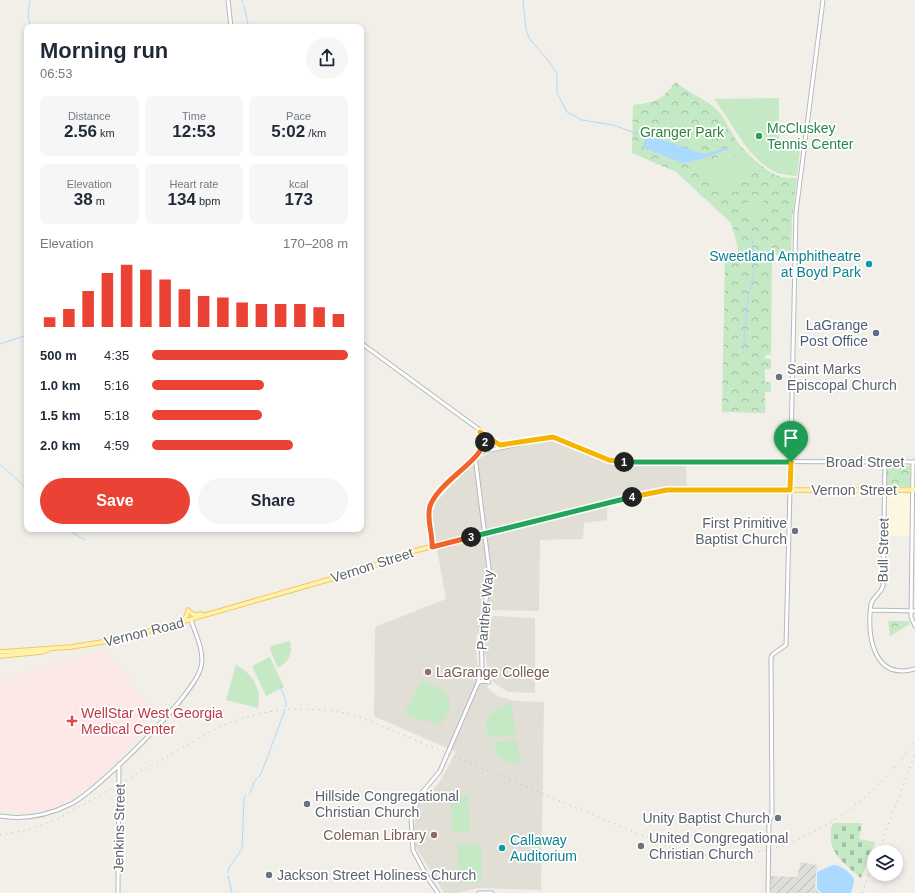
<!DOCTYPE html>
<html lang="en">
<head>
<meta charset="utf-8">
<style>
	:root { --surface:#fff; --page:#f6f6f7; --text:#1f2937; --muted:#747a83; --accent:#ea4335 }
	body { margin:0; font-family:Helvetica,sans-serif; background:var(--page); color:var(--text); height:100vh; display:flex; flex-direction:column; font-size:15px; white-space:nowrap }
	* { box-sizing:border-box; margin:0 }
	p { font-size:13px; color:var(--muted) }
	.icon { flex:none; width:22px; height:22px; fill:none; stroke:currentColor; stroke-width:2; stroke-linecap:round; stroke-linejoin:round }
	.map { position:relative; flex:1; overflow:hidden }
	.drawer { position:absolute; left:24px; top:24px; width:340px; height:508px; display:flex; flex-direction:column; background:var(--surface); border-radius:8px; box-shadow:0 2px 6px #0003 }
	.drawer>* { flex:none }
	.tools { position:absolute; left:867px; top:845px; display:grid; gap:8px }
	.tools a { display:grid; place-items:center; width:36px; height:36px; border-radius:50%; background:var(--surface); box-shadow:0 2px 6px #0003; font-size:20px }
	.pin { position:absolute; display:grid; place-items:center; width:34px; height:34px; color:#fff; margin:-41px -17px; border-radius:50% 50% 50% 0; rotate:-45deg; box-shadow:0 0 4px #0007 }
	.pin .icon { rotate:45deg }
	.km { position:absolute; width:20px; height:20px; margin:-10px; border-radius:50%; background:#222; color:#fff; font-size:11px; line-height:20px; text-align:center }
	.round { display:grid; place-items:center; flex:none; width:42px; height:42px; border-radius:21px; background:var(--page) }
	.summary { display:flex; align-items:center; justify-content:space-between; height:68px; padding:0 16px }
	h1 { font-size:22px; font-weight:800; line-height:30px }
	.metrics { display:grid; grid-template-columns:repeat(3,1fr); gap:6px; height:68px; padding:4px 16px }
	.metrics div { display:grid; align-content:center; border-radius:8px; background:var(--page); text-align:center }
	.metrics b { font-size:17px; font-weight:800 }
	.metrics small { font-size:11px; font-weight:400 }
	.metrics p { font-size:11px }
	.chart { height:112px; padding:8px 16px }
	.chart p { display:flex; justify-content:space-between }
	.chart svg { width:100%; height:72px; margin-top:4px; stroke:var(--accent); stroke-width:6 }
	.primary-button { display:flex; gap:8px; margin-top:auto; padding:8px 16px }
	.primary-button a { flex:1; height:46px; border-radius:24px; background:var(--accent); color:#fff; font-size:16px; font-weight:800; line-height:46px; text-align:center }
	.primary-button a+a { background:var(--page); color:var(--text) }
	ul { padding:0 16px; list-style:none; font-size:13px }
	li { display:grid; grid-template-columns:64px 48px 1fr; align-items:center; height:30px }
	li i { height:10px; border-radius:5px; background:var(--accent) }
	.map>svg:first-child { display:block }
	.commercial { fill:#fef7e0 }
	.industrial { fill:url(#industrial-furrows) }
	.education { fill:#e1ded6 }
	.medical { fill:#fce8e6 }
	.cemetery { fill:url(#cemetery-stones) }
	.park { fill:url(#park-crowns) }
	.pitch { fill:#c5e8c5 }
	.water { fill:#aadaff }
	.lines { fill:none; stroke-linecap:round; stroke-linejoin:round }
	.stream { stroke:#aadaff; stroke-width:1 }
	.tertiary-casing { stroke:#b5b8bc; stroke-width:5 }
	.secondary-casing { stroke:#b6babf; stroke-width:5 }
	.primary-casing { stroke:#f2c960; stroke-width:5.5 }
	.tertiary { stroke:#fff; stroke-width:3 }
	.secondary { stroke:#fff; stroke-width:3 }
	.primary { stroke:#fff2af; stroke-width:3.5 }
	.rail { stroke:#b6b7b8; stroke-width:1; stroke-dasharray:1 5; stroke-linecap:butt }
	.split-1-casing { stroke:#fff; stroke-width:8 }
	.split-2-casing { stroke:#fff; stroke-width:8 }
	.split-3-casing { stroke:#fff; stroke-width:8 }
	.split-4-casing { stroke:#fff; stroke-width:8 }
	.split-5-casing { stroke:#fff; stroke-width:8 }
	.split-1 { stroke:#22a559; stroke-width:5 }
	.split-2 { stroke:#f5b400; stroke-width:5 }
	.split-3 { stroke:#f0652b; stroke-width:5 }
	.split-4 { stroke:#22a559; stroke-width:5 }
	.split-5 { stroke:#f5b400; stroke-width:5 }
	.leisure-dot { fill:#2e9e5b; stroke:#fff; stroke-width:1.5 }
	.culture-dot { fill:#0f9aa8; stroke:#fff; stroke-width:1.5 }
	.service-dot { fill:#5c6f8a; stroke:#fff; stroke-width:1.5 }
	.worship-dot { fill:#6b7280; stroke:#fff; stroke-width:1.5 }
	.education-dot { fill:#8d6e63; stroke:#fff; stroke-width:1.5 }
	.health-dot { fill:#e0444e; stroke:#fff; stroke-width:1.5 }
	.labels { text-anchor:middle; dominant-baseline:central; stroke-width:3.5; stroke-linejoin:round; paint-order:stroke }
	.leisure-label { font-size:14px; fill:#27864d; stroke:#fff; text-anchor:start }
	.park-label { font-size:14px; fill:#348238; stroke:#fff }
	.culture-label { font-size:14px; fill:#0d838f; stroke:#fff; text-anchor:end }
	.service-label { font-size:14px; fill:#4e5e75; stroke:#fff; text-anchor:end }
	.worship-label { font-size:14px; fill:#5b616d; stroke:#fff; text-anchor:start }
	.street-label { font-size:14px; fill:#5f6368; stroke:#fff }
	.education-label { font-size:14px; fill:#785e54; stroke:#fff; text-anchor:start }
	.health-label { font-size:14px; fill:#be3a42; stroke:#fff; text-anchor:start }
</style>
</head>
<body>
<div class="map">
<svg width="915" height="893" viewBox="0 0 915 893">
	<defs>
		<pattern id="industrial-furrows" width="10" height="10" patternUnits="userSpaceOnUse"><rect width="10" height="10" fill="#e0deda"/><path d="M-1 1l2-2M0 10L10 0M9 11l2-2" fill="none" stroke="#b9b8b5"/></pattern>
		<pattern id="cemetery-stones" width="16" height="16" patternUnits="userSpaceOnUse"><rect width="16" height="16" fill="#c5e8c5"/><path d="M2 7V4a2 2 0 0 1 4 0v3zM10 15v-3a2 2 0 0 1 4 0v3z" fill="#a3c0a4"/></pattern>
		<pattern id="park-crowns" width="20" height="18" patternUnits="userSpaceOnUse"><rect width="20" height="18" fill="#c5e8c5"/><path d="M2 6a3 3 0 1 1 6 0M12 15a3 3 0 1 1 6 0" fill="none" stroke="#a3c0a4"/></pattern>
	</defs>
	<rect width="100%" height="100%" fill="#f1efe8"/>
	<path class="commercial" d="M 887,494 L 915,494 L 915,536 L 887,536 Z"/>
	<path class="industrial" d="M 801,862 L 817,865 L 815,888 L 819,893 L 771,893 L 771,876 L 797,877 Z"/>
	<path class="education" d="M 553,440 L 607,463 L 619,465 L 686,466 L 687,487 L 655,488 L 608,500 L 607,520 L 584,523 L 583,539 L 540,540 L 539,611 L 481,610 L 476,641 L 477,662 L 488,688 L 497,696 L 515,701 L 544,702 L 541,890 L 478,888 L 458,893 L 444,893 L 415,846 L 414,832 L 416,814 L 423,798 L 439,783 L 456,752 L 374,716 L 375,627 L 446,599 L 431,516 L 436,502 L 472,464 L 480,457 L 488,454 L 536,441 Z
		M 493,616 L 535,618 L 535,693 L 508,692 L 493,682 L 488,670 L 484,648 L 485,624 Z"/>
	<path class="medical" d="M 102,651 L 152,706 L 138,735 L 114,763 L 96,781 L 73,797 L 53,808 L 31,812 L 0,810 L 0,680 L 61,661 Z"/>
	<path class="cemetery" d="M 834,823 L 862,823 L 859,839 L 875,842 L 861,878 C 846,865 828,853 831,832 C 831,828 831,826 834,823 Z"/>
	<path class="park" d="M 676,82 C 689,94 705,98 717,110 C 725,118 729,129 735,138 C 741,149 765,171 776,175 C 783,178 790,178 797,178 L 792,219 L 791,255 L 772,255 L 771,355 L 765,355 L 765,359 L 771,359 L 771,369 L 765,369 L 765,382 L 771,382 L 771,392 L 765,392 L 765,413 L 722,412 L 725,258 L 738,259 L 738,248 L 731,223 L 676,172 L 632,153 L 633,105 C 658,102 659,101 676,82 Z
		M 887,466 L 910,466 L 910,487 L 887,486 Z
		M 888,621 L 908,621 L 910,624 L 890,636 Z"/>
	<path class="pitch" d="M 779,98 L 779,147 L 800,150 L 797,176 C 790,175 782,175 775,172 C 748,159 732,122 714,99 Z
		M 673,118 L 709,130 L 704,146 L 668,134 Z
		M 726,155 C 735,156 749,157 752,167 L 729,192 L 726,192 L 701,167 L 712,159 Z
		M 752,199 L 761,200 L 770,206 L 756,221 L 754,221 L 740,207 Z
		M 290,641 C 293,653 289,662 278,668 L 270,649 L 271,646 Z
		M 270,657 L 284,687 L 266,696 L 252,666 Z
		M 236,665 C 253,674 262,689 258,708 L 226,700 Z
		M 422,681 C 448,688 460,701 440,725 L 406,715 L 405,711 Z
		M 511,702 L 516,733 L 514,735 L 491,738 C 476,720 496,709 511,702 Z
		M 515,740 L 518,742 L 520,763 C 505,764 495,758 495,742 Z
		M 468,795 L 470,832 L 452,832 L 451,796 Z
		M 458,844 L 482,845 L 481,883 L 456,882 Z"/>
	<path class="water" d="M 647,135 L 705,154 L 728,147 L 728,149 L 705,158 L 683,163 L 644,148 L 643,145 Z
		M 833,865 C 839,864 853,873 854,880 C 854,884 852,889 851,893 L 822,893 L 817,889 L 817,872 Z"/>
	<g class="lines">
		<path class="stream" d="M 30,0 L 28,17 L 31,27
			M 242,0 L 243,3
			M 523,0 L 526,29 L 529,38 L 551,64 L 557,74 L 557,93 L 567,112 L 582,120 L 613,125 L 647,137
			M 244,6 L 248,24
			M 0,344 L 27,335
			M 743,352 L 748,297 L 754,274 L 752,236
			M 1,465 L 27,489
			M 67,529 L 85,540
			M 280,686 L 286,701 L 286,707
			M 250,793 L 254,782 L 261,774 L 285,710
			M 228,873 L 228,869 L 242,849 L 244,798 L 246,796
			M 228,876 L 232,893"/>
		<defs>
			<path id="tertiary" d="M 228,0 L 231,27
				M 361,343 L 492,439
				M 480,432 L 486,442
				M 885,462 L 883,586 C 881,593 873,597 871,604 C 867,634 872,681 915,669
				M 913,462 L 911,617 L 915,626
				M 871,610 L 915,611
				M 478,683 L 482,681 L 489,682
				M 0,816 C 24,820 49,815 71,804 C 98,790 195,695 201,667 C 205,652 195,633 191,620
				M 118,893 L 119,764
				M 438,893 L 429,880 L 413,850 L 411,819 L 420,795 L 440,771 L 478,683 L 482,667 L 481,629 L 490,577 L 475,456
				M 479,893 L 492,893
				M 768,893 L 769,821 L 772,815 L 771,657 L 773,654 L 786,645 L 790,490"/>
			<path id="secondary" d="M 480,451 L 486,442 L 489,439 L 493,440 L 498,445 L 506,445
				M 790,490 L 796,212 L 823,0
				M 432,547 C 433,535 427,522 429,510 C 432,495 471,458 485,450 L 491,450 L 551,437 L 560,439 L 616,461 L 915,462"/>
			<path id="primary" d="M 182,622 L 187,615 L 188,610 L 194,615 L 202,614
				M 0,652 L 71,647 L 122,639 L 362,570 L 414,551 L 652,492 L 667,490 L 915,490
				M 0,656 L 42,652 L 48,650"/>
		</defs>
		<use href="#tertiary" class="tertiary-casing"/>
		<use href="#secondary" class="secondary-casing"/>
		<use href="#primary" class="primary-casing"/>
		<use href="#tertiary" class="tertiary"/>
		<use href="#secondary" class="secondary"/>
		<use href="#primary" class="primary"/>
		<path class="rail" d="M 0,835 L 27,830 L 58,819 L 217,728 C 263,707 309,704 358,716 L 665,845 C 741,873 818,841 874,789 C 889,774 904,759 915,740
			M 878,852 L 915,754
			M 862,893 L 874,861"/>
	</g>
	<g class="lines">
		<defs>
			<path id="split-1" d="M 624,462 L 791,462"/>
			<path id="split-2" d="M 485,442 L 480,432 L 500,445 L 553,437 L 609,460 L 624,462"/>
			<path id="split-3" d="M 471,537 L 432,547 C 433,534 426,519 430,506 C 439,482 477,464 485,442"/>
			<path id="split-4" d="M 471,537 L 632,497"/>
			<path id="split-5" d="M 632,497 L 667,490 L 790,490 L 791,462"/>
		</defs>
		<use href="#split-1" class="split-1-casing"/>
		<use href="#split-2" class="split-2-casing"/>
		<use href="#split-3" class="split-3-casing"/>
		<use href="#split-4" class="split-4-casing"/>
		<use href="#split-5" class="split-5-casing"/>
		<use href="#split-1" class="split-1"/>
		<use href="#split-2" class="split-2"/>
		<use href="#split-3" class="split-3"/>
		<use href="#split-4" class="split-4"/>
		<use href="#split-5" class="split-5"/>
	</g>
	<circle class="leisure-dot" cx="759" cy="136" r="4"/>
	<g class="culture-dot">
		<circle cx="869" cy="264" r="4"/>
		<circle cx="502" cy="848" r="4"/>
	</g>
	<circle class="service-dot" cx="876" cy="333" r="4"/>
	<g class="worship-dot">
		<circle cx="779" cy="377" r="4"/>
		<circle cx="795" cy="531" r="4"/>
		<circle cx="307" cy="804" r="4"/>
		<circle cx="778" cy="818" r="4"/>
		<circle cx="641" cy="846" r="4"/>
		<circle cx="269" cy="875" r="4"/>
	</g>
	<g class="education-dot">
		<circle cx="428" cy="672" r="4"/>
		<circle cx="434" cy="835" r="4"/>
	</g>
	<path class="health-dot" d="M70 715h4v4h4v4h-4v4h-4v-4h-4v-4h4z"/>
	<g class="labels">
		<g class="leisure-label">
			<text x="767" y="128">McCluskey<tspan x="767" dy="16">Tennis Center</tspan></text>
		</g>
		<g class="park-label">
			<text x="682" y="132">Granger Park</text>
		</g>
		<g class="culture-label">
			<text x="861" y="256">Sweetland Amphitheatre<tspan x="861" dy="16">at Boyd Park</tspan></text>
			<text x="510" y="840" text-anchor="start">Callaway<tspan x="510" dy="16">Auditorium</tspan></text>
		</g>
		<g class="service-label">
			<text x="868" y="325">LaGrange<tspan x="868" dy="16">Post Office</tspan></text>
		</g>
		<g class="worship-label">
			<text x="787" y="369">Saint Marks<tspan x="787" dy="16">Episcopal Church</tspan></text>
			<text x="787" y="523" text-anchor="end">First Primitive<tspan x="787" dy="16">Baptist Church</tspan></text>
			<text x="315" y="796">Hillside Congregational<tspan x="315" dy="16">Christian Church</tspan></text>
			<text x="770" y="818" text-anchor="end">Unity Baptist Church</text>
			<text x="649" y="838">United Congregational<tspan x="649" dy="16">Christian Church</tspan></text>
			<text x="277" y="875">Jackson Street Holiness Church</text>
		</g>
		<g class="street-label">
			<text x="865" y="462">Broad Street</text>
			<text x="854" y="490">Vernon Street</text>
			<text transform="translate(883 550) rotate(-89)">Bull Street</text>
			<text transform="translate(372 565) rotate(-18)">Vernon Street</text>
			<text transform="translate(485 610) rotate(-85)">Panther Way</text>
			<text transform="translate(144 632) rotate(-14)">Vernon Road</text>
			<text transform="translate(119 828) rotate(-89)">Jenkins Street</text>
		</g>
		<g class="education-label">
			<text x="436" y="672">LaGrange College</text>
			<text x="426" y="835" text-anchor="end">Coleman Library</text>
		</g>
		<g class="health-label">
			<text x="81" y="713">WellStar West Georgia<tspan x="81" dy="16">Medical Center</tspan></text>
		</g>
	</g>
</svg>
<div class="tools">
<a><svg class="icon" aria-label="layers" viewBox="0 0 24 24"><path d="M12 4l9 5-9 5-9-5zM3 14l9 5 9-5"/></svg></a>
</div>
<div class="pin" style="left:791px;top:462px;background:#1e9e55"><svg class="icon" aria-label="arrive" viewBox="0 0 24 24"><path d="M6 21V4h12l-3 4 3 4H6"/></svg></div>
<b class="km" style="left:624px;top:462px">1</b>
<b class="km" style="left:485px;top:442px">2</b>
<b class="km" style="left:471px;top:537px">3</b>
<b class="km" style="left:632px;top:497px">4</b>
<section class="drawer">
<div class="summary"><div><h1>Morning run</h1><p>06:53</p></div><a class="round"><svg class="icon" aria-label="share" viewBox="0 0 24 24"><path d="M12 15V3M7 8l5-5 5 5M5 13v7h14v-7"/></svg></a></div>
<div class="metrics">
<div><p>Distance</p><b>2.56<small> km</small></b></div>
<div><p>Time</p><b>12:53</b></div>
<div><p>Pace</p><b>5:02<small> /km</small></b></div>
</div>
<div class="metrics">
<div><p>Elevation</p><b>38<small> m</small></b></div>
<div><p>Heart rate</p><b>134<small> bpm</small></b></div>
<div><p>kcal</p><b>173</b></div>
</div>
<div class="chart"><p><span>Elevation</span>170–208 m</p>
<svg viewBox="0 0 160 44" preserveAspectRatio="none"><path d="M5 44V38M15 44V33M25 44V22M35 44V11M45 44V6M55 44V9M65 44V15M75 44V21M85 44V25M95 44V26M105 44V29M115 44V30M125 44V30M135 44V30M145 44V32M155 44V36"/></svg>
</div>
<ul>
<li><b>500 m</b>4:35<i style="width:100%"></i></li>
<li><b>1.0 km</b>5:16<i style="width:57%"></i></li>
<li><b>1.5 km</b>5:18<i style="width:56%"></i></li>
<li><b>2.0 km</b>4:59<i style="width:72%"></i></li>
</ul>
<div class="primary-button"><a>Save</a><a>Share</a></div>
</section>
</div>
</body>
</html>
